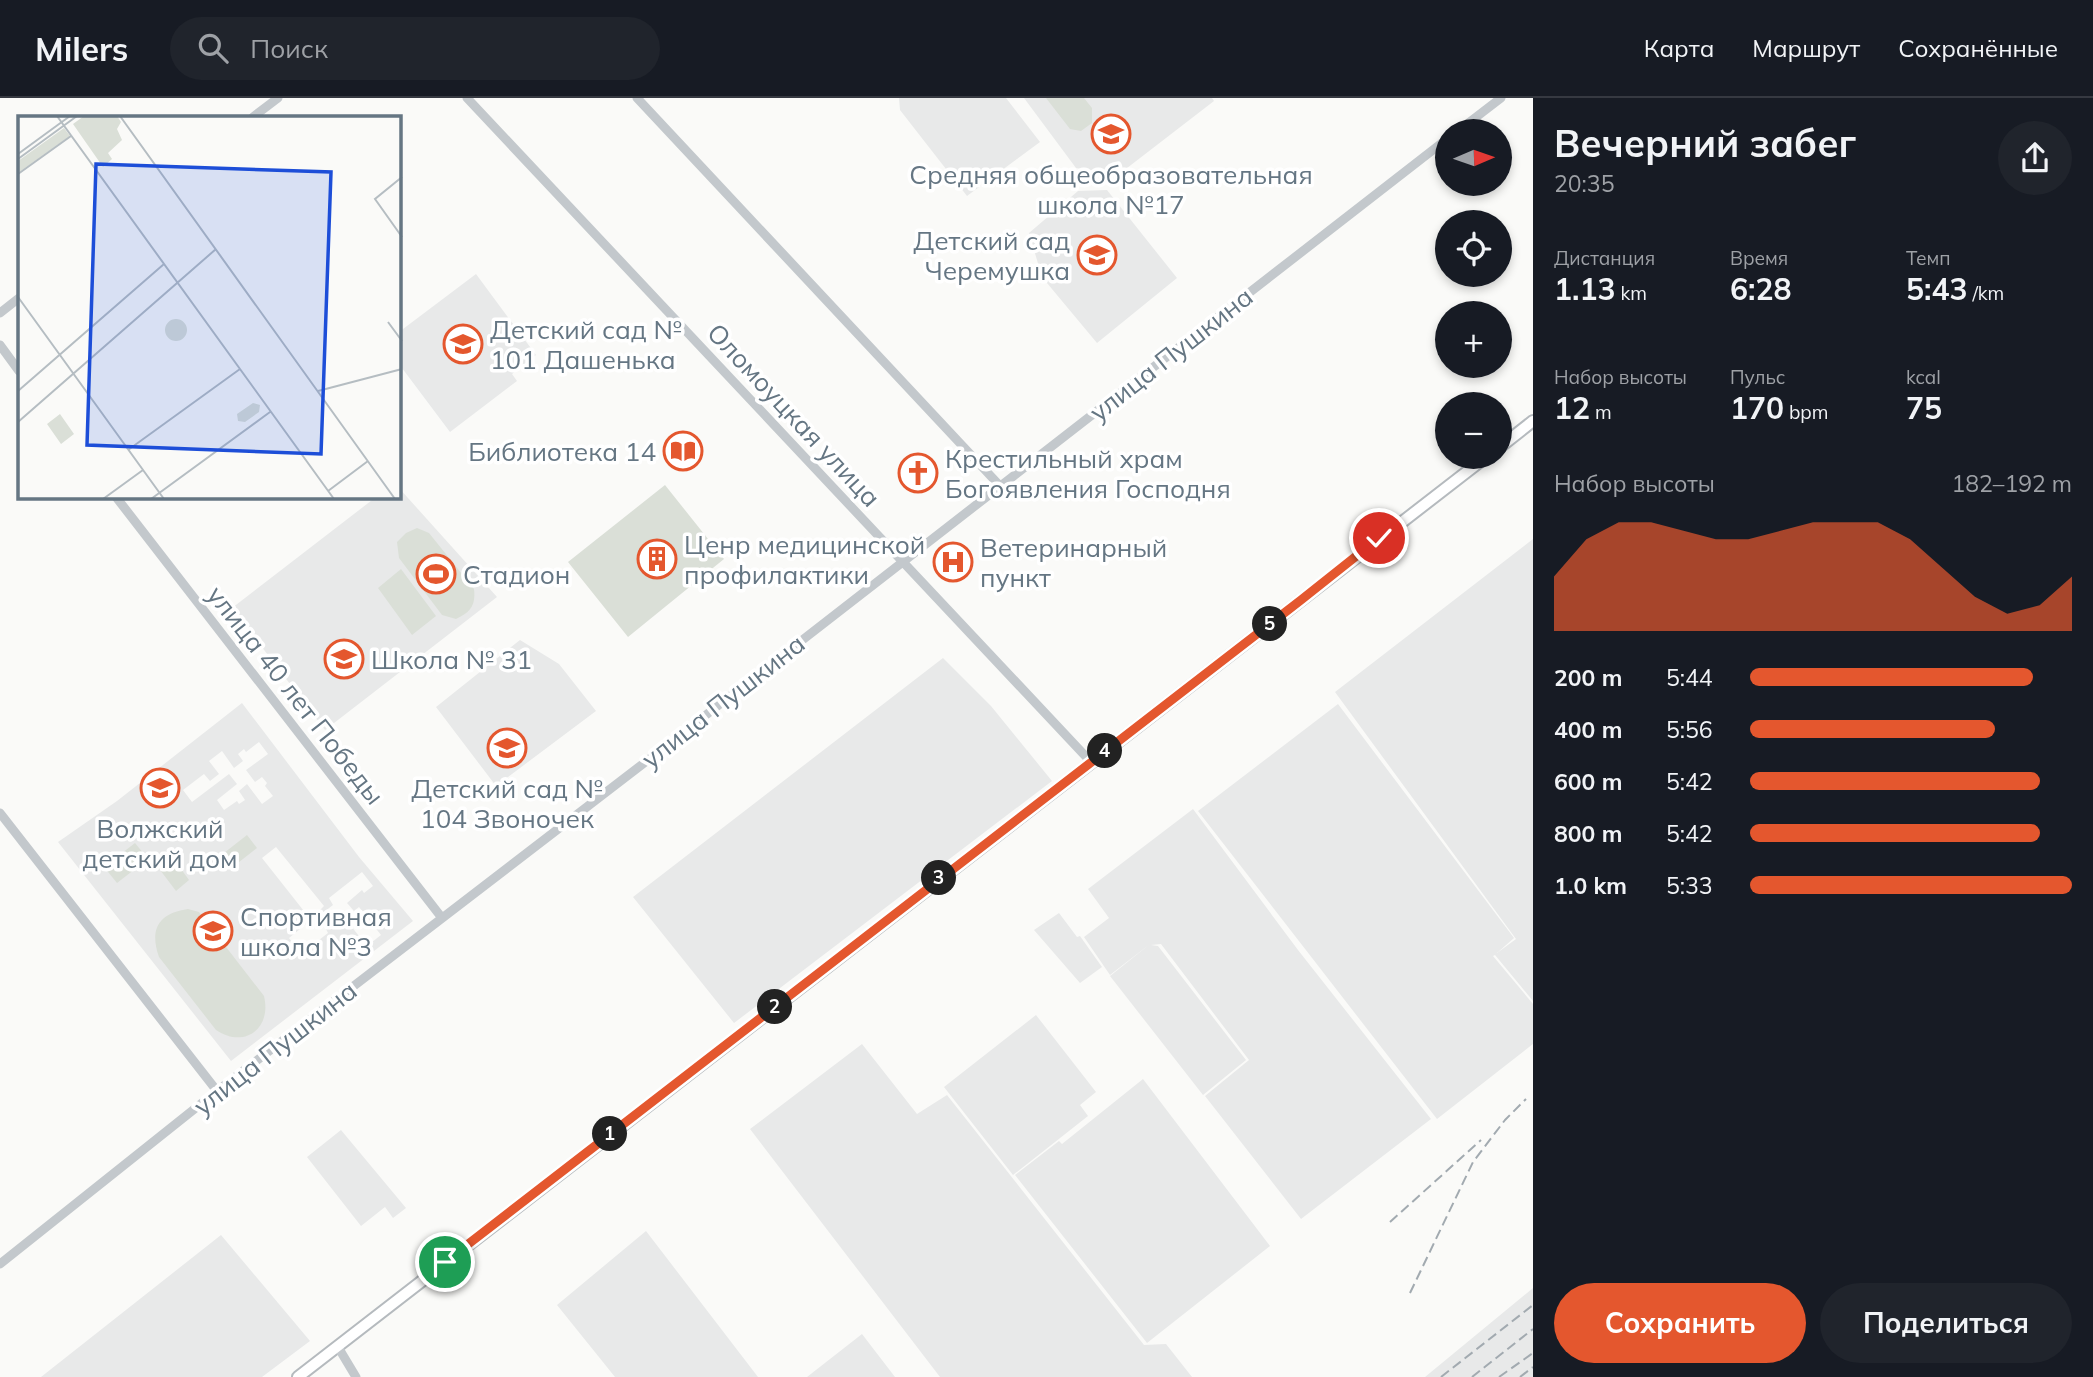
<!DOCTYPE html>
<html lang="ru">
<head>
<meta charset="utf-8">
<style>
	:root { --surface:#171b24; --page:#20242c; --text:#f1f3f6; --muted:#9ea1a6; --line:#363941; --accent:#e4572e }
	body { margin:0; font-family:Mulish,sans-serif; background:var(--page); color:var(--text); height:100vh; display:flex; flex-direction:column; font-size:26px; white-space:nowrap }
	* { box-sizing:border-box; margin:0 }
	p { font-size:23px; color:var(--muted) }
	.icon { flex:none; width:38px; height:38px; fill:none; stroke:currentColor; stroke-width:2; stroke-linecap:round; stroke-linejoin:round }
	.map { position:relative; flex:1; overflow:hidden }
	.drawer { display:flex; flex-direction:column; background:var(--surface); width:560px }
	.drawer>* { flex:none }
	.needle { width:46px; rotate:88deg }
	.tools { position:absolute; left:1435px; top:21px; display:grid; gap:14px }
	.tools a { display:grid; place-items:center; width:77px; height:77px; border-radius:50%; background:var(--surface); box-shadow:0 4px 10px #0003; font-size:35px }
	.pin { position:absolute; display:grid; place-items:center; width:60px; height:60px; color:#fff; margin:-30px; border:4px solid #fff; border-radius:50%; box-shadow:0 2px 7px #0007 }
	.km { position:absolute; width:35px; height:35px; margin:-18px; border-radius:50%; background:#222; color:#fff; font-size:19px; line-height:35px; text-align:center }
	.round { display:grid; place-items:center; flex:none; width:74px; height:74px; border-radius:37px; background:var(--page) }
	.head { display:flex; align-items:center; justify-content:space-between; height:119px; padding:0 21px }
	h1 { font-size:38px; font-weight:700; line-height:52px }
	.metrics { display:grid; grid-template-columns:repeat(3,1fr); gap:10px; height:119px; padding:7px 21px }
	.metrics div { display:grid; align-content:center }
	.metrics b { font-size:30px; font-weight:700 }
	.metrics small { font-size:19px; font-weight:400 }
	.metrics p { font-size:19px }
	.chart { height:196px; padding:14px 21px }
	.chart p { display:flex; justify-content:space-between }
	.chart svg { width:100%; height:126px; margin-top:7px; fill:var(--accent); opacity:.7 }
	.button { display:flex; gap:14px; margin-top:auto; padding:14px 21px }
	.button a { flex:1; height:80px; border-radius:42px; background:var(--accent); color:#fff; font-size:28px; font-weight:700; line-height:80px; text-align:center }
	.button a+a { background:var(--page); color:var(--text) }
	ul { padding:0 21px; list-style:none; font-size:23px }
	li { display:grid; grid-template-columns:112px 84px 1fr; align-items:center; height:52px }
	li i { height:18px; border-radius:9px; background:var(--accent) }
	header { display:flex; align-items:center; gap:42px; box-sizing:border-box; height:98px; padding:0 35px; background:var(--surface); border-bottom:2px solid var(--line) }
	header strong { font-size:33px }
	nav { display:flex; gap:38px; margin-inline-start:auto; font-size:24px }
	.search { width:490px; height:63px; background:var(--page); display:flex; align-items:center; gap:18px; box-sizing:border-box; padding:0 24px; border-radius:38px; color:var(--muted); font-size:26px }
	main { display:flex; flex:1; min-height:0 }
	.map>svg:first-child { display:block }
	.built { fill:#e8e9e9; fill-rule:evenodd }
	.green { fill:#dadfd7 }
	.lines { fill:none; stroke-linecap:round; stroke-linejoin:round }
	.major-casing { stroke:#b5babe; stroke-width:14 }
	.minor { stroke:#c3c8cc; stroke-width:9 }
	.major { stroke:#fff; stroke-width:10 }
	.rail { stroke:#a2aab0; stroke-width:2; stroke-dasharray:10 5; stroke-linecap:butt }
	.route-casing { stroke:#fff; stroke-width:14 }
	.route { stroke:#e4572e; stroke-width:9 }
	.labels { text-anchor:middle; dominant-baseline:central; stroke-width:7; stroke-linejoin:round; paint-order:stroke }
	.poi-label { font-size:26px; fill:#657683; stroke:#fff; text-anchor:start }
	.street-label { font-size:26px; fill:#657683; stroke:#fff }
	.inset-road { fill:none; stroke:#b5bdc2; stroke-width:2 }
	.view { fill:#1d4ed8; fill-opacity:0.15; stroke:#1d4ed8; stroke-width:3.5 }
	.inset-edge { fill:none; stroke:#657683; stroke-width:3.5 }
</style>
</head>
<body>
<header>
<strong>Milers</strong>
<div class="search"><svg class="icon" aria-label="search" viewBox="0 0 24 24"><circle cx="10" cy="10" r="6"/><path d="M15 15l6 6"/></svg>Поиск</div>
<nav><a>Карта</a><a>Маршрут</a><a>Сохранённые</a></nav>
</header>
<main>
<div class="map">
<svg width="1533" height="1279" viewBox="0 0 1533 1279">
	<rect width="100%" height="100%" fill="#fafaf8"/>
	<path class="built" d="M 899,0 L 1006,0 L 1040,44 L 967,98 L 900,12 Z
		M 1024,0 L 1212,0 L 1214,3 L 1118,77 L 1076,70 Z
		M 1107,92 L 1177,180 L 1097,245 L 1042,179 L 1029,135 L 1078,93 Z
		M 476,176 L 536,257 L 512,276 L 517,283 L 450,334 L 399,266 L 399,234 Z
		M 399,390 L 497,499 L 325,632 L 232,510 L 376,399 L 399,399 Z
		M 1533,441 L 1533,903 L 1495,857 L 1493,858 L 1533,906 L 1533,946 L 1437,1021 L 1198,713 L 1338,606 L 1514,840 L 1497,855 L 1516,841 L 1335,594 Z
		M 520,542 L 559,566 L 596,613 L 496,688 L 436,609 Z
		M 943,560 L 991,608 L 1052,683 L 734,925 L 633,799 Z
		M 242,605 L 359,759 L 413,823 L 231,963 L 58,744 L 117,703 ZM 259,644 L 268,656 L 246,672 L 255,684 L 262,679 L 267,685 L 265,688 L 273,698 L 262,706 L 247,686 L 239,693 L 245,702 L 239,706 L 237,703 L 224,712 L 217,702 L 237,686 L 229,676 L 192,704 L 183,692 L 204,676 L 210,683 L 219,676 L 209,663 L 222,653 L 234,670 L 243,663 L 238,656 L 244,651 L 246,654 ZM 276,749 L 324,808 L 318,814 L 320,817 L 333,807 L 329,800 L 362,774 L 373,788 L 364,795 L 362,792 L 347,805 L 354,813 L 359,809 L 381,837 L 367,848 L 343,818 L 326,831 L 328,835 L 301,856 L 289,840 L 311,822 L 262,760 Z
		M 1193,711 L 1298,852 L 1431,1021 L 1301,1121 L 1205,998 L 1249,962 L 1161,846 L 1151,847 L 1158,848 L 1246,962 L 1203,997 L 1110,878 L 1150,846 L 1110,877 L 1084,839 L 1109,820 L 1088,791 Z
		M 1059,815 L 1077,839 L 1080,838 L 1102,869 L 1080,885 L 1034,832 Z
		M 1036,917 L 1096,994 L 1080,1007 L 1088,1018 L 1013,1077 L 944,989 Z
		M 862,946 L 917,1016 L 947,997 L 1144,1247 L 1166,1246 L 1192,1279 L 940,1279 L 750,1031 Z
		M 1143,981 L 1270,1148 L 1147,1245 L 1015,1077 L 1059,1043 L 1062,1046 Z
		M 341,1032 L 406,1110 L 393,1120 L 385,1109 L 361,1128 L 307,1059 Z
		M 646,1133 L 758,1279 L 615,1279 L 557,1207 Z
		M 221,1137 L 310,1243 L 262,1279 L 41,1279 Z
		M 1533,1190 L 1533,1279 L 1425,1279 Z
		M 862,1236 L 895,1279 L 807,1279 Z"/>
	<path class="green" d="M 1046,0 L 1084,0 L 1092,10 L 1092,25 L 1081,33 L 1070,31 Z
		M 665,387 L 724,461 L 628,539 L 568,464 Z
		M 417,430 L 429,435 L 474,491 C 476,508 470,514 456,521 L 442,517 L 399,460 L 397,444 L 406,435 Z
		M 401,471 L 436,518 L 412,537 L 378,490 Z
		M 247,737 L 257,750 L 234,768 L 224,755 Z
		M 135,745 L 148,761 L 117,785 L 104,769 Z
		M 171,757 L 189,782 L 176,793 L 157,768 Z
		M 188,811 L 199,814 L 264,898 C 272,931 244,951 216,932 L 159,859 C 149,831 159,815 188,811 Z"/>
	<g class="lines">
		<defs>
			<path id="major" d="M 1500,349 L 1533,323
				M 298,1279 L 1486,359"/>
		</defs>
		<use href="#major" class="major-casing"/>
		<path class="minor" d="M 467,0 L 1091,664
			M 637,0 L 1001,389
			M 253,19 L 278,0
			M 1458,33 L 1501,0
			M 0,215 L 19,200
			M 0,247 L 19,273
			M 116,399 L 442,820
			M 0,715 L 217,993
			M 0,1166 L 217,993 L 648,662 L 1447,41
			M 338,1249 L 356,1279"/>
		<use href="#major" class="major"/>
		<path class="rail" d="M 1390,1124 L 1481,1042
			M 1410,1195 L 1473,1064 L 1505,1022 L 1526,1001
			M 1441,1279 L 1533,1207
			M 1472,1279 L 1533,1231
			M 1499,1279 L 1533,1255
			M 1520,1279 L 1533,1269"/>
	</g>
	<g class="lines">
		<defs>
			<path id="route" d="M 445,1164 L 1301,502 L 1379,440"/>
		</defs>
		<use href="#route" class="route-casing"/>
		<use href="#route" class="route"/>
	</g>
	<defs>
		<symbol id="school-ring" viewBox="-11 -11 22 22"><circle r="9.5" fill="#fff" stroke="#e4572e" stroke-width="1.5"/><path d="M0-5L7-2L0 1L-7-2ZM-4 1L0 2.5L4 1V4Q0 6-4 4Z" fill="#e4572e"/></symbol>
		<symbol id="library-ring" viewBox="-11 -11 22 22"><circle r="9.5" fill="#fff" stroke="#e4572e" stroke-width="1.5"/><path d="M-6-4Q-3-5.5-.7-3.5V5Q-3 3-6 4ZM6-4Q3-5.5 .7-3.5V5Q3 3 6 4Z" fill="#e4572e"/></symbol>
		<symbol id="church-ring" viewBox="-11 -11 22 22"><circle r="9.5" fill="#fff" stroke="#e4572e" stroke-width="1.5"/><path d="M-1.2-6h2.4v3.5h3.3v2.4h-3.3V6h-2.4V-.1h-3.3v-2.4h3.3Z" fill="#e4572e"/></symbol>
		<symbol id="building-ring" viewBox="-11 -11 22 22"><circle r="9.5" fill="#fff" stroke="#e4572e" stroke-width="1.5"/><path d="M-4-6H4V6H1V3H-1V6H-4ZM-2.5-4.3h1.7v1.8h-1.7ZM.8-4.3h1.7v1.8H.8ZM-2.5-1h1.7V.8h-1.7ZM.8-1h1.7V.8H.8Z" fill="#e4572e"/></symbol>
		<symbol id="hospital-ring" viewBox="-11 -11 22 22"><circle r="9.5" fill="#fff" stroke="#e4572e" stroke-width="1.5"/><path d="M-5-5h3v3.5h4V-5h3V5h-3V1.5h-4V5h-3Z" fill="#e4572e"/></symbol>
		<symbol id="stadium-ring" viewBox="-11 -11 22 22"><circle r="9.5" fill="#fff" stroke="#e4572e" stroke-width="1.5"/><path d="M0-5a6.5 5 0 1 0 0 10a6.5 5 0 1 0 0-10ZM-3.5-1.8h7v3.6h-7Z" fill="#e4572e"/></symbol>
	</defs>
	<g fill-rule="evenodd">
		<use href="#school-ring" x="1089" y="14" width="44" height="44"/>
		<use href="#school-ring" x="1075" y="135" width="44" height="44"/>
		<use href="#school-ring" x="441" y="224" width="44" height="44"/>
		<use href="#library-ring" x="661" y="331" width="44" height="44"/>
		<use href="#church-ring" x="896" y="353" width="44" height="44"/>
		<use href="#building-ring" x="635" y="439" width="44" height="44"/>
		<use href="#hospital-ring" x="931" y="442" width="44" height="44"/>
		<use href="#stadium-ring" x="414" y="454" width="44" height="44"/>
		<use href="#school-ring" x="322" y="539" width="44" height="44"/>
		<use href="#school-ring" x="485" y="628" width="44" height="44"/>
		<use href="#school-ring" x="138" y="668" width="44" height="44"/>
		<use href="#school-ring" x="191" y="811" width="44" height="44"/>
	</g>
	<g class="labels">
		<g class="poi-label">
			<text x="1111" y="76" text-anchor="middle">Средняя общеобразовательная<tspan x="1111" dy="30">школа №17</tspan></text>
			<text x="1070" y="142" text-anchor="end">Детский сад<tspan x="1070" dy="30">Черемушка</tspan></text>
			<text x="490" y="231">Детский сад №<tspan x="490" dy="30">101 Дашенька</tspan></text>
			<text x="656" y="353" text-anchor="end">Библиотека 14</text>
			<text x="945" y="360">Крестильный храм<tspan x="945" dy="30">Богоявления Господня</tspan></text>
			<text x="684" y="446">Ценр медицинской<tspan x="684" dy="30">профилактики</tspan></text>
			<text x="980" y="449">Ветеринарный<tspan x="980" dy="30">пункт</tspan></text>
			<text x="463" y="476">Стадион</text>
			<text x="371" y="561">Школа № 31</text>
			<text x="507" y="690" text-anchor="middle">Детский сад №<tspan x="507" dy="30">104 Звоночек</tspan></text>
			<text x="160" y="730" text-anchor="middle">Волжский<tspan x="160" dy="30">детский дом</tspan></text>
			<text x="240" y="818">Спортивная<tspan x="240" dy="30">школа №3</tspan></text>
		</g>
		<g class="street-label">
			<text transform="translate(1171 256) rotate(-38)">улица Пушкина</text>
			<text transform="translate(794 317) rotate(47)">Оломоуцкая улица</text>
			<text transform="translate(296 597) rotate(52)">улица 40 лет Победы</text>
			<text transform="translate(723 603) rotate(-38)">улица Пушкина</text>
			<text transform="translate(275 950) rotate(-38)">улица Пушкина</text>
		</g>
	</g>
	<g transform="translate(18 18)">
		<rect width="383" height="383" fill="#fafaf8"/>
		<path d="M 66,0 L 99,0 L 103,6 L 99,13 L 104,24 L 90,37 L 94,43 L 85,51 L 55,8 ZM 46,12 L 52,20 L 0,57 L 0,45 ZM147 214a11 11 0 1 1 22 0a11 11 0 1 1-22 0ZM 235,287 L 242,289 L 241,296 L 227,306 L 220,305 L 219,298 ZM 42,298 L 56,318 L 43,328 L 29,308 Z" fill="#dadfd7"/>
		<path class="inset-road" d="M 39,0 L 316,383M 102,0 L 377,383M 0,38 L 52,0M 0,43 L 59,0M 0,58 L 53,20M 384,61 L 357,83 L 384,121M 0,181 L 146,383M 370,206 L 384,225M 0,275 L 146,148M 300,275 L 384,253M 0,306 L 198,133M 110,334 L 222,253M 310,375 L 350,345M 85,383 L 125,354M 133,383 L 252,296"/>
		<path class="view" d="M 78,48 L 313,56 L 303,338 L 69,329 Z"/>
		<rect width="383" height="383" class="inset-edge"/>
	</g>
</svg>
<div class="tools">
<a><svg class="needle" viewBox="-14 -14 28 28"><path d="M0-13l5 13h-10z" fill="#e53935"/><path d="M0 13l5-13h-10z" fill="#9ea1a6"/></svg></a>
<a><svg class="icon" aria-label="locate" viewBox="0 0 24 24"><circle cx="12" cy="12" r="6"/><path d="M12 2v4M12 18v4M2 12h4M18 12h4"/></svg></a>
<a>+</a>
<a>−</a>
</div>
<div class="pin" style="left:445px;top:1164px;background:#1e9e55"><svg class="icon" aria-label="arrive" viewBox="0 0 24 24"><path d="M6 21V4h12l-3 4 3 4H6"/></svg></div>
<div class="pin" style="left:1379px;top:440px;background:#d93025"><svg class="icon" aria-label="check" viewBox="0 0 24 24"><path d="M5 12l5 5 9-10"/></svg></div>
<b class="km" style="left:610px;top:1036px">1</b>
<b class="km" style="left:775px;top:909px">2</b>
<b class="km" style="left:939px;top:780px">3</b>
<b class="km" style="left:1105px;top:653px">4</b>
<b class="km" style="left:1270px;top:526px">5</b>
</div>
<section class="drawer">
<div class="head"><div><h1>Вечерний забег</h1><p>20:35</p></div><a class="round"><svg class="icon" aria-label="share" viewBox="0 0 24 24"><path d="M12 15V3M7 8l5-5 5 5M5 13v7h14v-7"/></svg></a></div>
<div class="metrics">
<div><p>Дистанция</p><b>1.13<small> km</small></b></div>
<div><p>Время</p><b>6:28</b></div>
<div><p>Темп</p><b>5:43<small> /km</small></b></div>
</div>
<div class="metrics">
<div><p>Набор высоты</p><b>12<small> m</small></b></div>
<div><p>Пульс</p><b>170<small> bpm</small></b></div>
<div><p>kcal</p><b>75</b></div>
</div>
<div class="chart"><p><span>Набор высоты</span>182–192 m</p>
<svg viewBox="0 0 160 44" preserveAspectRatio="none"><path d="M0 44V25L10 12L20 6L30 6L40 9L50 12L60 12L70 9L80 6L90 6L100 6L110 12L120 22L130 32L140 38L150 35L160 25V44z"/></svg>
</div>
<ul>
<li><b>200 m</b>5:44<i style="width:88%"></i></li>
<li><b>400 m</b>5:56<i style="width:76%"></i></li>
<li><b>600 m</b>5:42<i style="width:90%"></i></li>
<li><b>800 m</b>5:42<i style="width:90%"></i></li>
<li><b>1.0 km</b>5:33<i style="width:100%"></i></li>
</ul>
<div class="button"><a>Сохранить</a><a>Поделиться</a></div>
</section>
</main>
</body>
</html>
